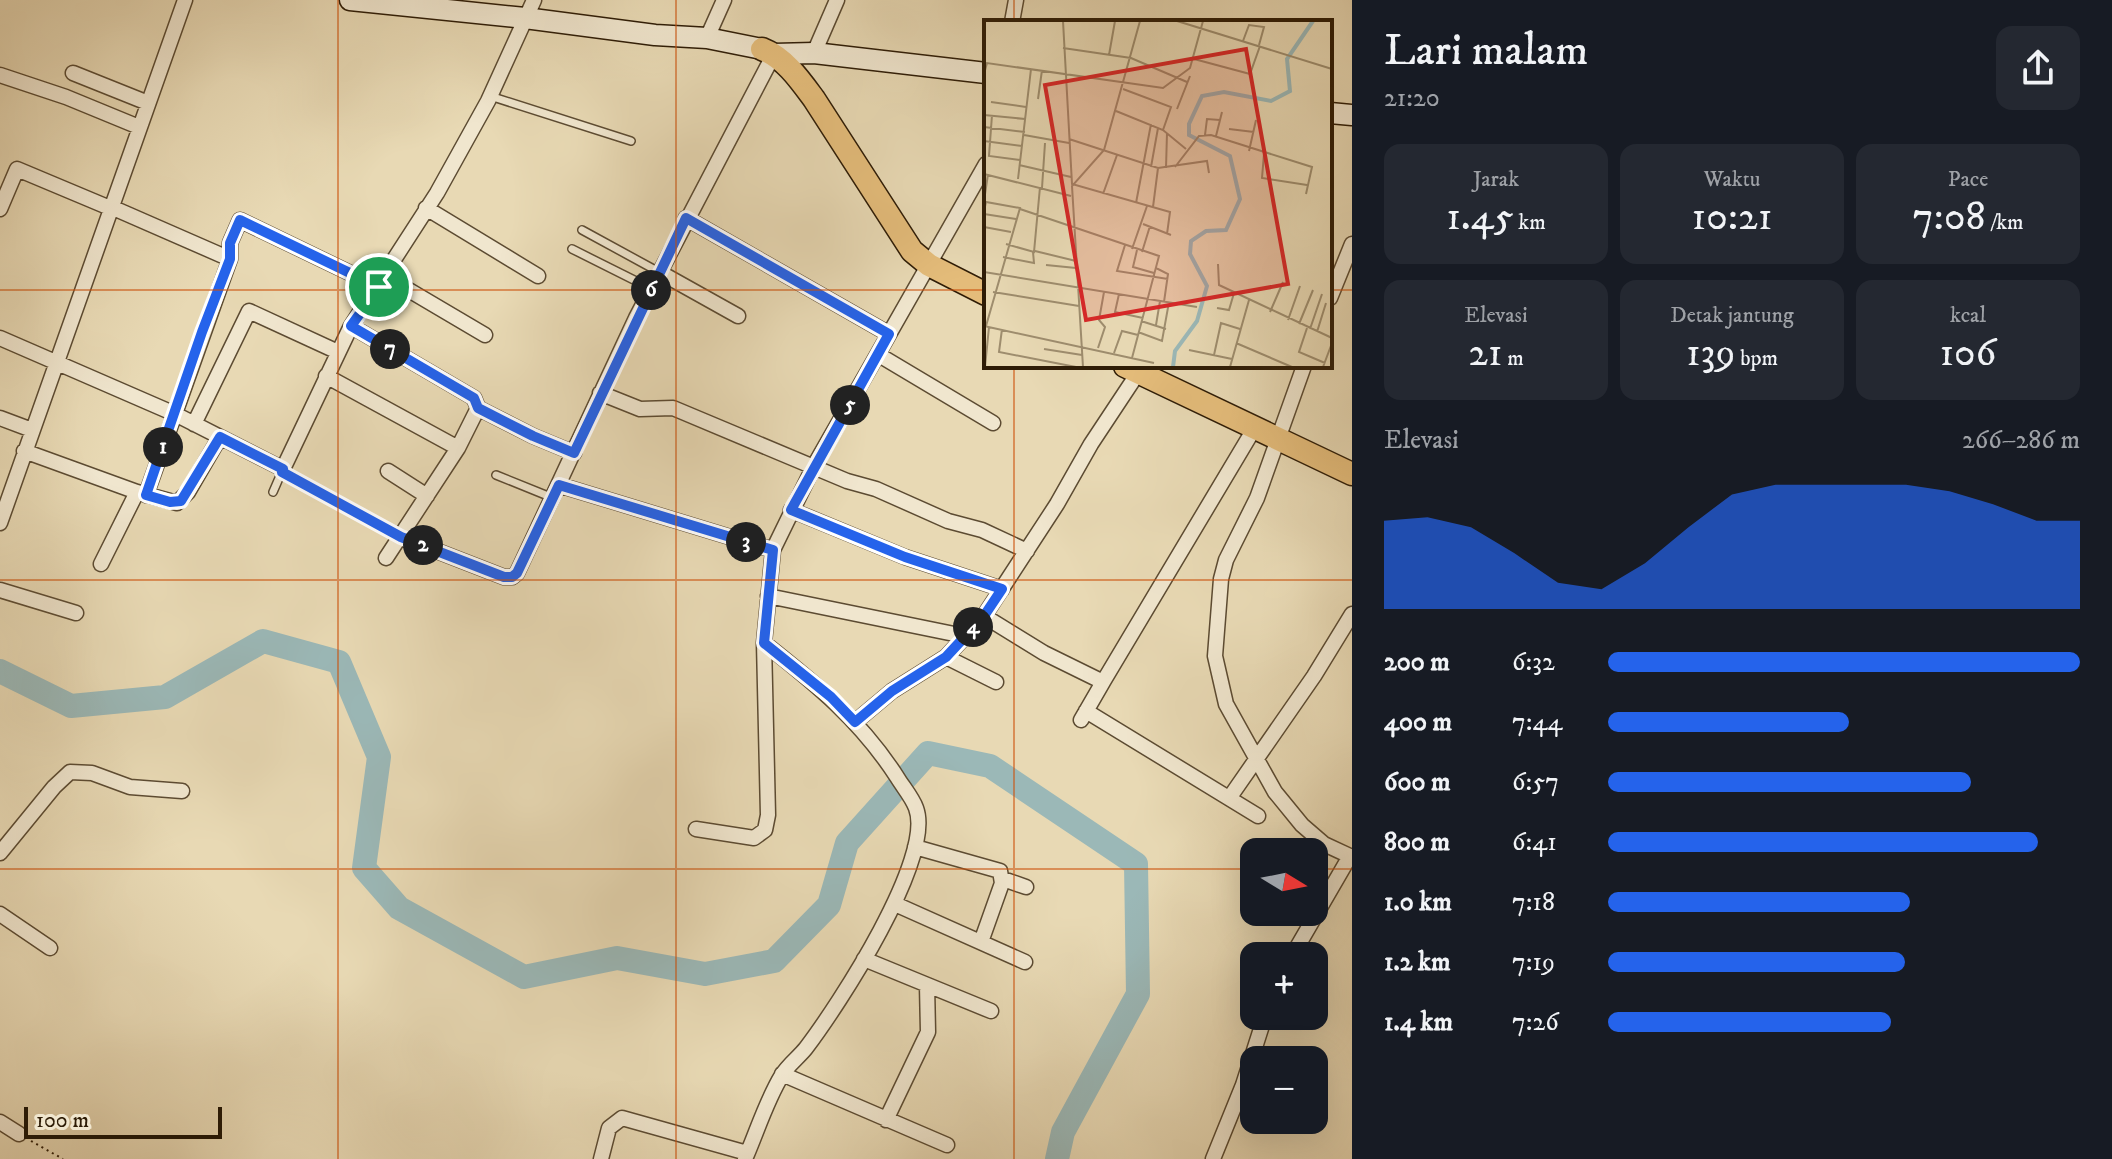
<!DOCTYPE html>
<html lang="id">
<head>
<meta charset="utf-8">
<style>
	:root { --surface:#171b24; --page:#242831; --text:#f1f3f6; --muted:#9ea1a6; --accent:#2563eb }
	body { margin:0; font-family:"IM FELL DW Pica",serif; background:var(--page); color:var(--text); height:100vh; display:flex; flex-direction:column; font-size:30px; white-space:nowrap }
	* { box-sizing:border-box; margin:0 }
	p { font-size:26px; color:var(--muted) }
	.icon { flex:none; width:44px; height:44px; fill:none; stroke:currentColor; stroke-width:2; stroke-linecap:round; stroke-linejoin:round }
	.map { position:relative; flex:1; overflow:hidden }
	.sheet { display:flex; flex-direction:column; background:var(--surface); width:760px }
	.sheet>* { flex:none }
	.needle { width:52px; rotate:100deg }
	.tools { position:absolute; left:1240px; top:838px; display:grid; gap:16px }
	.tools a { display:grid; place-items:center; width:88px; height:88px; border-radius:16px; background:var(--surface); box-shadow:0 8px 32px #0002; font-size:40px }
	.scale { position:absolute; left:24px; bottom:20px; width:198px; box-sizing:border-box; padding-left:8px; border:4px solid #2e1c06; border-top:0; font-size:22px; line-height:28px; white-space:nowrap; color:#2e1c06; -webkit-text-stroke:6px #f0e6ce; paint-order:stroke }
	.pin { position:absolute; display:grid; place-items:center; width:68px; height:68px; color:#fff; margin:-34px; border:4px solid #fff; border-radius:50%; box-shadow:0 2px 8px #0007 }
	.km { position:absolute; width:40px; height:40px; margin:-20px; border-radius:50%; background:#222; color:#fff; font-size:22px; line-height:40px; text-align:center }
	.round { display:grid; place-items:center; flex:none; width:84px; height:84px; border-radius:16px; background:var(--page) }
	.headline { display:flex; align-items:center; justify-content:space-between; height:136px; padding:0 32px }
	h1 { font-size:44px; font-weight:600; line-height:60px }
	.metrics { display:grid; grid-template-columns:repeat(3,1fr); gap:12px; height:136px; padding:8px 32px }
	.metrics div { display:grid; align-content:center; border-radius:16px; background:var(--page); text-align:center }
	.metrics b { font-size:40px; font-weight:600 }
	.metrics small { font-size:22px; font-weight:400 }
	.metrics p { font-size:22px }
	.chart { height:224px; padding:16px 32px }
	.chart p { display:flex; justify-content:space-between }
	.chart svg { width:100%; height:144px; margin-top:8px; fill:var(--accent); opacity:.7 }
	ul { padding:0 32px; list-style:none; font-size:26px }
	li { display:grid; grid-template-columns:128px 96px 1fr; align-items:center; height:60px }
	li i { height:20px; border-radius:10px; background:var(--accent) }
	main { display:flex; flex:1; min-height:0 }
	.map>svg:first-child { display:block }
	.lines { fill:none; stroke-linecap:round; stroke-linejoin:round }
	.river { stroke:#9bb8b7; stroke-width:24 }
	.lane-casing { stroke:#5c4b32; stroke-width:10 }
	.street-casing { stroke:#5c4b32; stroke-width:17 }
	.secondary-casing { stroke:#2e1c06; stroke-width:23 }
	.primary-casing { stroke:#2e1c06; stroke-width:25 }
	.path { stroke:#2e1c06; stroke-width:2; stroke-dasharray:2 4; stroke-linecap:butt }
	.lane { stroke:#f0e6ce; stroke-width:7 }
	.street { stroke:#f0e6ce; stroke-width:14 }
	.secondary { stroke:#f0e6ce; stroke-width:20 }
	.primary { stroke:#e4bc7a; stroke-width:22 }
	.route-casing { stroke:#fff; stroke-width:16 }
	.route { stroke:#2563eb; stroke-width:10 }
	.grid { fill:none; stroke:#cc500b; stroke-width:2; stroke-opacity:0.55 }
	.inset-river { fill:none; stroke:#9bb8b7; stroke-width:4 }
	.inset-road { fill:none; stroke:#9e8d6e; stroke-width:2 }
	.view { fill:#d62828; fill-opacity:0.15; stroke:#d62828; stroke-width:4 }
	.inset-edge { fill:none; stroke:#2e1c06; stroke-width:4 }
</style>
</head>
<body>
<main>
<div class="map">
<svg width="1352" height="1159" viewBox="0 0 1352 1159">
	<rect width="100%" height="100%" fill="#e8d9b4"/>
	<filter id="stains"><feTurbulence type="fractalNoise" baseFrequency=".0025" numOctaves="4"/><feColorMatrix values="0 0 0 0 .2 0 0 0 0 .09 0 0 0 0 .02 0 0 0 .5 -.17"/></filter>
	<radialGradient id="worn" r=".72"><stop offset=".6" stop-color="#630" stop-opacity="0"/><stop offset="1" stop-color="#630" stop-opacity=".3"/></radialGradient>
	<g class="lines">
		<path class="river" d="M 0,671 L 71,706 L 165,697 L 263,641 L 339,662 L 379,757 L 364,868 L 399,908 L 524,977 L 617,958 L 705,974 L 774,961 L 829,905 L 847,843 L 928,753 L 990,766 L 1136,864 L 1138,994 L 1063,1132 L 1057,1159"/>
		<defs>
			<path id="lane" d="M 490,96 L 631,141
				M 582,230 L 659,272
				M 572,249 L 652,289
				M 282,472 L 401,537
				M 496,475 L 553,498
				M 273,492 L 283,469"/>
			<path id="street" d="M 1012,22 L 1016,0
				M 707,38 L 724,0
				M 814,53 L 837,0
				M 73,73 L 148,103
				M 0,75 L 66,97 L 139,127
				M 111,207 L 230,259
				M 426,208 L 538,276
				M 0,209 L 17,169 L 110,208
				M 686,218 L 889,334
				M 661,273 L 738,316
				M 385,276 L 485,335
				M 1330,298 L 1352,244
				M 351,326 L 474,398 L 478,408 L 533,436 L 574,453
				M 0,338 L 175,414 L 283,469 L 351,326 L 437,193 L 488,101 L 534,0
				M 879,355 L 993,423
				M 1304,366 L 1257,498 L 1226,560 L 1221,579 L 1215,656 L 1226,704 L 1275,792 L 1302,825 L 1324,844 L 1352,857
				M 326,376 L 458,448
				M 600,393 L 640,409 L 673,408 L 847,481 L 876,489 L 948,521 L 982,530 L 1027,551
				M 0,418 L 32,430
				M 194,424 L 249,311 L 338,352
				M 24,451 L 137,492 L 177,503 L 188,492 L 220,437
				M 388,471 L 427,496
				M 559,485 L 773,550
				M 146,495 L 230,259 L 230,243 L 240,220 L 379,287
				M 791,510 L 905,557 L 1002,589
				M 0,523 L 185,0
				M 401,537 L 504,577 L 512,577 L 517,573 L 636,318 L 774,54
				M 386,558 L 458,448 L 478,408
				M 101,564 L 137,492
				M 0,590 L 76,613
				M 768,596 L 964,636
				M 984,616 L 1044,653 L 1103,682 L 1254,429
				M 946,657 L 996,682
				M 1086,711 L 1258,816
				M 1081,720 L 1103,682
				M 855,722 L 892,691 L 946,657 L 984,616 L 1057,504 L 1091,444 L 1138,373
				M 1230,797 L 1314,676 L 1352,614
				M 696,829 L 754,838 L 765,830 L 768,815 L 764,643 L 773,550 L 814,466 L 986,164
				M 915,847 L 1000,871 L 1002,883 L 981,942
				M 0,853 L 54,787 L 70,772 L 92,773 L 130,787 L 182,791
				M 1003,879 L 1026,887
				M 895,904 L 1025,962
				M 0,914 L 50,948
				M 1292,956 L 1350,856
				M 864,959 L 991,1011
				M 782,1074 L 947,1145
				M 886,1120 L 928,1032 L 927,985
				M 0,1122 L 19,1134
				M 601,1159 L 609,1128 L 622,1118 L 747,1153
				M 745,1159 C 757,1132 766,1101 782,1075 C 788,1065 799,1057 806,1048 C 838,1006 935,858 916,808 C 912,797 903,787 897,777 C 861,721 816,684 764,643
				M 1213,1159 L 1243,1085 L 1265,1016"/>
			<path id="secondary" d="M 350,0 L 525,18 L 655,35 L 707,38 L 762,49
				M 774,54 L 814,53 L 986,73
				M 1330,113 L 1352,115"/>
			<path id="primary" d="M 762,49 C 785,58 800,80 814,99 L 912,251 L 929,265 L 986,294
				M 1125,366 L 1352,474"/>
		</defs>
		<use href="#lane" class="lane-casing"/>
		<use href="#street" class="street-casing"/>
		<use href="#secondary" class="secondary-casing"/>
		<use href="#primary" class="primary-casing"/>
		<path class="path" d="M 31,1141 L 63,1159"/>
		<use href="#lane" class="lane"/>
		<use href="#street" class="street"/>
		<use href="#secondary" class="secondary"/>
		<use href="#primary" class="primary"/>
	</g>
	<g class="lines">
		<defs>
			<path id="route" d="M 686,218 L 889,334 L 791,510 L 905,557 L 1002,589 L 984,616 L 946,657 L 892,691 L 855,722 L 831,697 L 764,643 L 773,550 L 559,485 L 517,573 L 512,577 L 504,577 L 401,537 L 282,472 L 283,469 L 220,437 L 181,501 L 170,502 L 146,495 L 202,332 L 230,259 L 230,243 L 240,220 L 379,287 L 351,326 L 474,398 L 478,408 L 533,436 L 574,453 Z"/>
		</defs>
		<use href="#route" class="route-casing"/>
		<use href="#route" class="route"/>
	</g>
	<path class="grid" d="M 338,0 L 338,1159M 676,0 L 676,1159M 1014,0 L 1014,22M 0,290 L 986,290M 1330,290 L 1352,290M 1014,366 L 1014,1159M 0,580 L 1352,580M 0,869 L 1254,869M 1314,869 L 1352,869"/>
	<g transform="translate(984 20)">
		<rect width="348" height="348" fill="#e8d9b4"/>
		<path class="inset-river" d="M 189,347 L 191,331 L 213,301 L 223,266 L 206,234 L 207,221 L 222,211 L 242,210 L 256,179 L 246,136 L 205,115 L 205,104 L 218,76 L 240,72 L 287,81 L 306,71 L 303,39 L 329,1"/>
		<path class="inset-road" d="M 79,1 L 88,164 L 186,192 L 183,214M 193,1 L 348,49M 259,21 L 265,5 L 280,7 L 275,25M 79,28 L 147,38 L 203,62M 125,35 L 131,1M 210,39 L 266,54 L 276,26M 0,54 L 3,43 L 179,68 L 206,48 L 219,1M 139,69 L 187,87 L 179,110M 54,79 L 58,50M 7,82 L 42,87M 193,89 L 206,56M 132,91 L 179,110 L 202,129M 0,95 L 41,99M 8,95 L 5,136 L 36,140M 0,107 L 41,112M 245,109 L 270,112M 40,115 L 85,123M 221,115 L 223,99 L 236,100M 232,116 L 238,92M 85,119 L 174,148 L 223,141 L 225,153M 0,121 L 38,126M 265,131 L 272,100M 280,134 L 278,158 L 323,165M 35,145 L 87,157M 167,147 L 174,108M 191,147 L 215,116 L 227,115 L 328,147 L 322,174M 182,148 L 183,113M 0,154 L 87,176M 34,159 L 47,49M 58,168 L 61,123M 119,174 L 133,135M 0,181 L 4,154M 152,183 L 167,104M 169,187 L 174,148M 36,189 L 175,236 L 148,338M 0,191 L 2,182 L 36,188 L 2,306M 0,194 L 32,199M 159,204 L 187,215M 0,207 L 27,212M 22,224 L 50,232 L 56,167M 141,225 L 133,251 L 184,259M 148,229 L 163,186M 153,230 L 149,247 L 170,253M 51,231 L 92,241M 158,232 L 166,206M 19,237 L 50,243 L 49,232M 234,244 L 235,265 L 348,318M 62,245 L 92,248M 172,248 L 184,254 L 180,282M 0,252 L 213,287M 9,272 L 95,286M 135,274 L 131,292 L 159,298M 233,288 L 245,290 L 250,273M 286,292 L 299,262M 304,300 L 316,266M 157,301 L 182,309M 315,304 L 329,270M 172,305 L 176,281M 0,306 L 170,343M 323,308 L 315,332 L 341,343M 18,309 L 15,332 L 92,347M 326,309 L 338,274M 154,312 L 178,321 L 185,282M 333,312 L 342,283M 252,323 L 308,347M 114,328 L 121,307 L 115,300 L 120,272M 60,329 L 98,335M 205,330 L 248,339M 130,333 L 138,311 L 154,315M 230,335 L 237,303 L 256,309M 1,347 L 5,307M 99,347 L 88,166 L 120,130 L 156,1M 246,347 L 265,280M 339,347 L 348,323"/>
		<path class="view" d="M 262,29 L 304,264 L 102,300 L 61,65 Z"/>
		<rect width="348" height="348" class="inset-edge"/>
	</g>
	<rect width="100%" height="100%" filter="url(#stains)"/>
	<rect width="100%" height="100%" fill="url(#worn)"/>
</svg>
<div class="tools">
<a><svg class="needle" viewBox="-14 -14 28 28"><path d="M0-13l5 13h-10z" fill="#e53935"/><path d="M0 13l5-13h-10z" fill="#9ea1a6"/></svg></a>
<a>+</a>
<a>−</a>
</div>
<div class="scale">100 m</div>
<div class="pin" style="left:379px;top:287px;background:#1e9e55"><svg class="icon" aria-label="arrive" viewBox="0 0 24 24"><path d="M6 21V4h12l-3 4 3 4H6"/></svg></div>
<b class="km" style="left:163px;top:447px">1</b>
<b class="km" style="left:423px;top:545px">2</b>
<b class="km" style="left:746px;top:542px">3</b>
<b class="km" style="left:973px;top:627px">4</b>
<b class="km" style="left:850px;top:405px">5</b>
<b class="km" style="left:651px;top:290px">6</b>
<b class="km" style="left:390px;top:349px">7</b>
</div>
<section class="sheet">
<div class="headline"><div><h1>Lari malam</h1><p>21:20</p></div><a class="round"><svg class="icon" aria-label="share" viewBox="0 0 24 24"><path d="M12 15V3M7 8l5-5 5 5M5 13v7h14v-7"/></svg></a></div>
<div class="metrics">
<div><p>Jarak</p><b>1.45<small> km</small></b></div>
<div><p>Waktu</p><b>10:21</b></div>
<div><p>Pace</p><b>7:08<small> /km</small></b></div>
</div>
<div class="metrics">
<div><p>Elevasi</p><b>21<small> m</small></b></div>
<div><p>Detak jantung</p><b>139<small> bpm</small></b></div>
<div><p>kcal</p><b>106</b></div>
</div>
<div class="chart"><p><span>Elevasi</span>266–286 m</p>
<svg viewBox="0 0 160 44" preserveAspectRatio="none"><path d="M0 44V17L10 16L20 19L30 27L40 36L50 38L60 30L70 19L80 9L90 6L100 6L110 6L120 6L130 8L140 12L150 17L160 17V44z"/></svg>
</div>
<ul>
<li><b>200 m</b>6:32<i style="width:100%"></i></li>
<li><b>400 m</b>7:44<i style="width:51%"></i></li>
<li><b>600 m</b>6:57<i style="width:77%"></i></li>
<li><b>800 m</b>6:41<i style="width:91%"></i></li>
<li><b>1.0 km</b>7:18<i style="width:64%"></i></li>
<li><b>1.2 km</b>7:19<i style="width:63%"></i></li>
<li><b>1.4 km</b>7:26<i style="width:60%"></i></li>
</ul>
</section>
</main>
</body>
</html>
